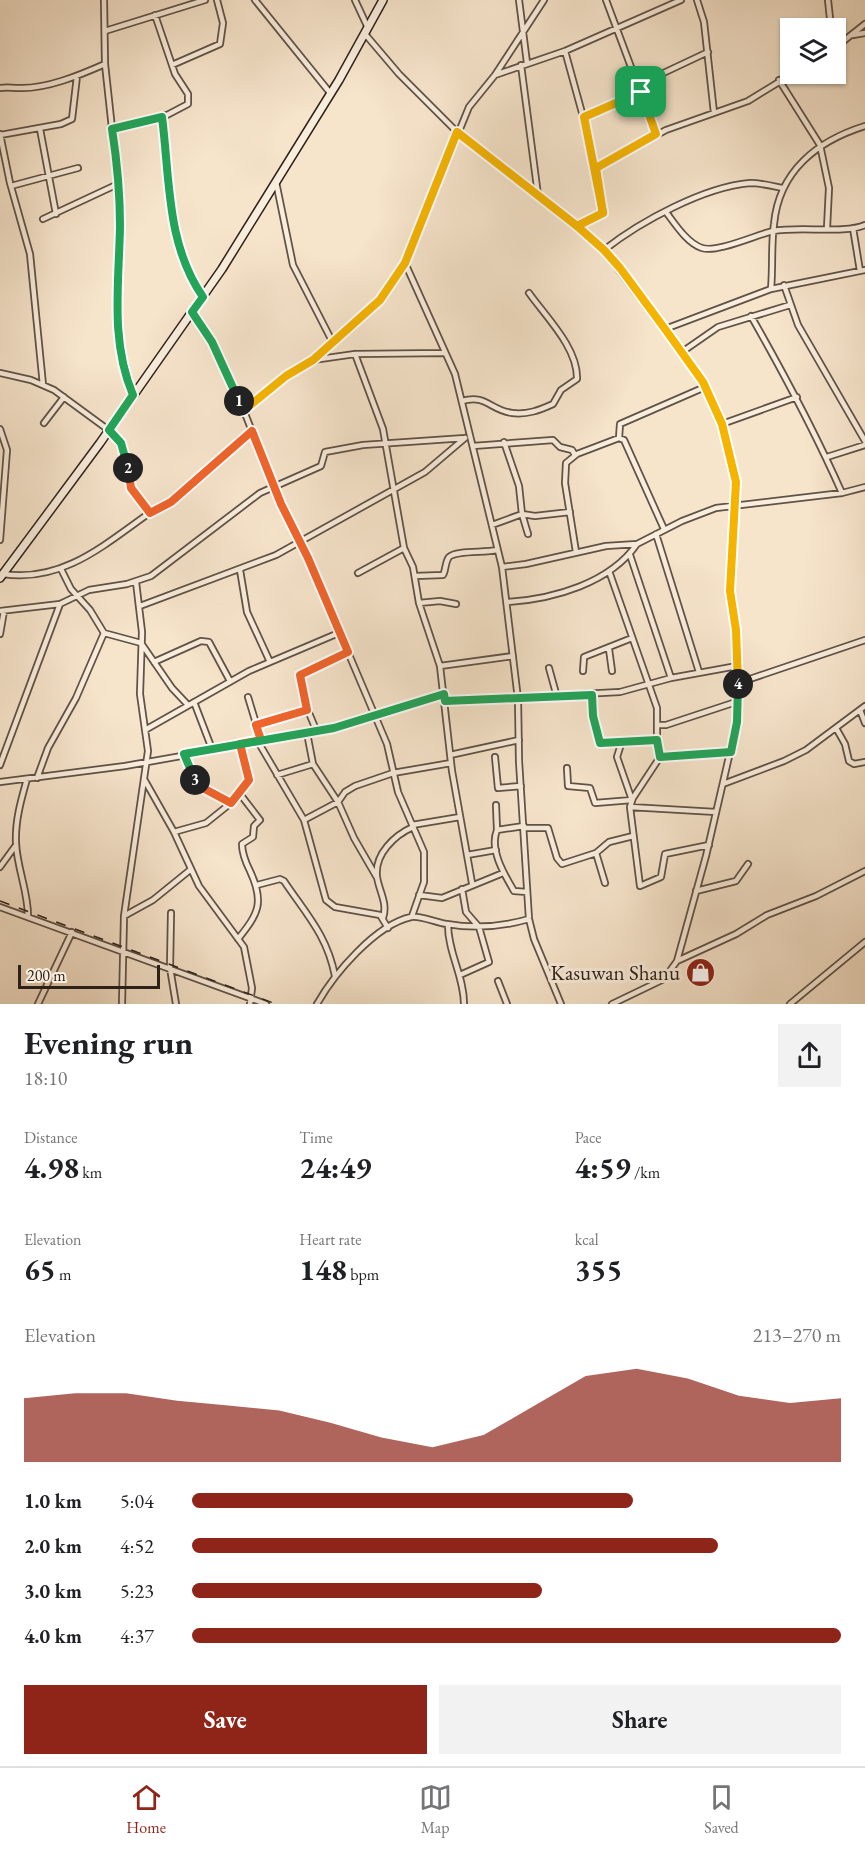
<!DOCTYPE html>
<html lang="en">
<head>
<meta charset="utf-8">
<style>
	:root { --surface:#fff; --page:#f2f2f2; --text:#202124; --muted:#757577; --line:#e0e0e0; --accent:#8f2418 }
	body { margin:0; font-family:"EB Garamond",serif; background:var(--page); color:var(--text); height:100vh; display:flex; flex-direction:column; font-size:22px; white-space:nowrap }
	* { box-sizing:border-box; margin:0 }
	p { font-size:20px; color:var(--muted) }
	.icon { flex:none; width:33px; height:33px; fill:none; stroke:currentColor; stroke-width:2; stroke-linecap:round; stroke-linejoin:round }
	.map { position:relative; height:1004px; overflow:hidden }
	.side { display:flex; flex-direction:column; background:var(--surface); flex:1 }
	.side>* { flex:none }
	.tools { position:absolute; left:780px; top:18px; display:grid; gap:12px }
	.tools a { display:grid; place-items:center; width:66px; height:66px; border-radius:0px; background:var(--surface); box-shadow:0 2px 4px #0004; font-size:30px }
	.scale { position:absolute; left:18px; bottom:15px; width:142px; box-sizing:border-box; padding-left:6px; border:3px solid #2e211a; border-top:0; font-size:16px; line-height:21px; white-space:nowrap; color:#2e211a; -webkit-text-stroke:4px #f9eddd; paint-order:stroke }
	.pin { position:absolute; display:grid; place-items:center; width:51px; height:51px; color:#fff; margin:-26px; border-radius:12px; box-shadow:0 3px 9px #0006 }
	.km { position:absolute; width:30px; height:30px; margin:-15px; border-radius:50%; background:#222; color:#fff; font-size:16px; line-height:30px; text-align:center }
	.round { display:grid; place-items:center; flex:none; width:63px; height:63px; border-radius:0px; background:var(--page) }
	.head { display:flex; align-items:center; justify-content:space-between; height:102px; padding:0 24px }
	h1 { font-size:33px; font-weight:700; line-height:45px }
	.stats { display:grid; grid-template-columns:repeat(3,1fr); gap:9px; height:102px; padding:6px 24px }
	.stats div { display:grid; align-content:center }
	.stats b { font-size:30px; font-weight:700 }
	.stats small { font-size:16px; font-weight:400 }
	.stats p { font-size:16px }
	.chart { height:168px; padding:12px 24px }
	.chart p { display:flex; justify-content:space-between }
	.chart svg { width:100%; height:108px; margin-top:6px; fill:var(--accent); opacity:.7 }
	.cta { display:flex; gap:12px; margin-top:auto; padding:12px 24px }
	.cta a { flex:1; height:69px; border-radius:0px; background:var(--accent); color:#fff; font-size:24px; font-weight:700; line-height:69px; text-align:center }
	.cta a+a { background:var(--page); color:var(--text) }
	ul { padding:0 24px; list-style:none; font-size:20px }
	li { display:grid; grid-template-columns:96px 72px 1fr; align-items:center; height:45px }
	li i { height:15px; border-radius:8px; background:var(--accent) }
	.dock { display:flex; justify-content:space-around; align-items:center; height:84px; border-top:2px solid var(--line); background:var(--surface); font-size:16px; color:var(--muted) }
	.dock a { display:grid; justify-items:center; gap:3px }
	.dock .current { color:var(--accent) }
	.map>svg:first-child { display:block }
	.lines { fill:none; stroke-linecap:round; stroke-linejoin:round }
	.street-casing { stroke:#605246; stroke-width:8 }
	.secondary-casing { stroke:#2e211a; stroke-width:10 }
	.street { stroke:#f9eddd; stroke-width:4.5 }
	.secondary { stroke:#f9eddd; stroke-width:7 }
	.rail { stroke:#2e211a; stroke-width:1.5; stroke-dasharray:10 10; stroke-linecap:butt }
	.split-1-casing { stroke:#fff; stroke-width:12 }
	.split-2-casing { stroke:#fff; stroke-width:12 }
	.split-3-casing { stroke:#fff; stroke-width:12 }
	.split-4-casing { stroke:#fff; stroke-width:12 }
	.split-5-casing { stroke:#fff; stroke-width:12 }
	.split-1 { stroke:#f5b400; stroke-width:8 }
	.split-2 { stroke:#22a559; stroke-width:8 }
	.split-3 { stroke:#f0652b; stroke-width:8 }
	.split-4 { stroke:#22a559; stroke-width:8 }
	.split-5 { stroke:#f5b400; stroke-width:8 }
	.labels { text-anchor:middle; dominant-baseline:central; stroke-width:6; stroke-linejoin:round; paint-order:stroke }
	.poi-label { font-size:21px; fill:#2e211a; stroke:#f9eddd; text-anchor:end }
</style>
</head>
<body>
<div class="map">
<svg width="865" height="1004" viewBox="0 0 865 1004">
	<rect width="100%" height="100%" fill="#f6e4cb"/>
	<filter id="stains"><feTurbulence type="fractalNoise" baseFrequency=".00333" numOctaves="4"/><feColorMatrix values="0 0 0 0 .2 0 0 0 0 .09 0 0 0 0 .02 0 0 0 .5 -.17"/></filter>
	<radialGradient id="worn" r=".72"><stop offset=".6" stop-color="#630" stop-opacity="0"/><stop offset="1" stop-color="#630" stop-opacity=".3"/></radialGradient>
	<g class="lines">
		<defs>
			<path id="street" d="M 104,0 L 105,64 L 120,202 L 117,314 L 119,342 L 133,395
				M 255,0 L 331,94
				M 355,0 L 368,28
				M 519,0 L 527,63
				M 606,0 L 656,134
				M 697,0 L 704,22 L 714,113
				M 828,0 L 831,28
				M 105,31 L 205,0
				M 365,34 L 399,74 L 457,132 L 604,250 L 703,382 L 722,424 L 736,482 L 730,591 L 736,630 L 739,701 L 737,722 L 706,856 L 677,961 L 664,979 L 612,1004
				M 853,35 L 865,33
				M 836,47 L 865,24
				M 565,51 L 590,142 L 603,213 L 577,226
				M 172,65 L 220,44 L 223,23 L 217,0
				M 521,65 L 538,195
				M 495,75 L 565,51 L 681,0
				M 779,80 L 820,145 L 829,188 L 827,228
				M 638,85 L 708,52
				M 0,88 C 7,87 12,88 19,88 C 47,89 80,75 105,64
				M 162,117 C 169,178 166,243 203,296
				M 584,117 L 641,92
				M 40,129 L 56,214
				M 112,129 L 167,115 L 188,104 L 188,94 L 175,74 L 155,15
				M 0,134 L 10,183 L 30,254 L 43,385
				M 0,135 L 61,124 L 72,119 L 77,76
				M 596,168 L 666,130 L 748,101 L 792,74
				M 276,182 L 293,265 L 332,341
				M 11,186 L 78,168
				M 666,212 C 675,224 687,243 702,248 C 717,253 756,235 773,231 C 800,226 844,234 865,225
				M 43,219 L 118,184
				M 853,228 L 860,271
				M 604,250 C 641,221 704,187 750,183 C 761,183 772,186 782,188
				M 405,263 L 455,374 L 502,567 L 518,699 L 519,761 L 529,919 L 534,939 L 561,1004
				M 784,285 L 798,325 L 865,441
				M 771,289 C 773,267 771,245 774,224 C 779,171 817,141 865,126
				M 192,312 L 212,342 L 236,391 L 281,504 L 308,558 L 387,744 L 398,792 L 424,852 L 424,882 L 412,916
				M 751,316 C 784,374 815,432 842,493
				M 665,329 L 771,289 L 865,270
				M 682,352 L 718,327 L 790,305
				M 355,354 L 383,429 L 404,548 L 413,567 L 419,603 L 440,666 L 452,771 L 472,883
				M 313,360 L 355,354 L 444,353
				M 0,373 L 31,380 L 54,390 L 114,434 L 126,457 L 131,488 L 150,513
				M 462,401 C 486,394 490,410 512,413 C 527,415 540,410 553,404 L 561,390 L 577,379 C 578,348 546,317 529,293
				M 243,411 L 286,376 L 313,360 L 380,300 L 405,263 L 469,107 L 495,75 L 544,0
				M 44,423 L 64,397
				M 722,424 L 797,397
				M 0,429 L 7,450 L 0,540
				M 619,438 L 620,424 L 705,387
				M 504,442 L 519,486 L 522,514 L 528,534
				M 473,446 L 553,440 L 560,447 L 572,450 L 575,455
				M 827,457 L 865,445
				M 492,525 L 522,514 L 535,516 L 570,512
				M 656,534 L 699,672
				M 576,552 L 565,483 L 566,463 L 577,454 L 619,438 L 624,440 L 664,529
				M 630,555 L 671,678
				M 502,567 L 526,564 L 606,546 L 637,544 L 682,521 L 716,508 L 842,493 L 865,487
				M 61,569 L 71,589 L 90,610 L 104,633 L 141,643 L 172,688 L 188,705
				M 240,570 L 247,612 L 270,662
				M 609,571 L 657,708 L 657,740 L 660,757 L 633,798 L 630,807 L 640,886 L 661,877 L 665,854 L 709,845
				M 358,573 L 404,548
				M 3,574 C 61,583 103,546 148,514 C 156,509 165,506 172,501 C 201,481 226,454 252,431
				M 415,576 L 443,575 C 446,570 445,562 449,557 C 456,550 485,553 497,550
				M 508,602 C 554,599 610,583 637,544
				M 419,603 L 440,601 L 456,604
				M 140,606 L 276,555 L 425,472 L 465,438
				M 0,611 L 60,604 L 89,590 L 127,584 L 151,576 L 260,493 L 321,466 L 325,452 L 363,445 L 465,438
				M 0,634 L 4,611
				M 609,649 L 612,671
				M 154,662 L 201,641 L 209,642 L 230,681
				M 440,666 L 513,656
				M 549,668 L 557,697
				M 583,671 L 584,657 L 632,638
				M 738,683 L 865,640
				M 593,695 L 593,716 L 600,743 L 657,740
				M 248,697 L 261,740
				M 445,701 L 620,692 L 671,678 L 737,666
				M 194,702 L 212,749
				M 860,710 L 865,723
				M 256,725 L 307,710
				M 658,725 L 666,725 L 739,701
				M 836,728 L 845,744 L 849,761 L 854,764 L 865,762
				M 145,730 L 249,671 L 341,632
				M 317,732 L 306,706 L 300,675 L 348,652
				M 307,733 L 313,764 L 338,802 L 354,838 L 376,876
				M 257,740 L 304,820 L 326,900 L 335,907 L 380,915 L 388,928
				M 184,754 L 201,787 L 231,803
				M 450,755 L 519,740
				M 495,757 L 498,788 L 521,786
				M 660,757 L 731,752
				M 0,765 L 60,604
				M 567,768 L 568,786 L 590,788 L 595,803 L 632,800 L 617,757 L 621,744
				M 277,775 L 313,764
				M 37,778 L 48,748 L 76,698 L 104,633
				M 27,779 C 21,800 15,821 16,843 C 17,868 28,891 28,916
				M 144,779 L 174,832 L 199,886 L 244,947 L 252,988 L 250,1004
				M 0,782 L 125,766 L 317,732 L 444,694
				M 723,784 L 784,761 L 806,750 L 865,706
				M 496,805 L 497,830
				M 630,807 L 716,812
				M 304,820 L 338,802 L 345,792 L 355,786 L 393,773 L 451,763
				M 412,825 L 460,817
				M 524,826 L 497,830 C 489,849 504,874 514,891 L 527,892
				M 525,828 L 548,828 L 557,858 L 562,864 L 596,853 L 609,842 L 633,836
				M 174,832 L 206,823 L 236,799 L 246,785 L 248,774 L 240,744
				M 596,853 L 605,883
				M 467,855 L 496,850
				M 0,867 L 16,845
				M 257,885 L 280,879 L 284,881 C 306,914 327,935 335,976
				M 696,891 L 736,881 L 748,864
				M 419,895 L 442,898 L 503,873
				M 0,907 L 266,1004
				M 171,913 L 170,968 L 176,1004
				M 124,916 L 153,900 L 190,870
				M 383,918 C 388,903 379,891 377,877 C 374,854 395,835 413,827
				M 448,925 C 448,953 464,976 464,1004
				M 238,939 C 258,914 265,903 250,871 C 246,863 242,854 242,844 L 253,837 L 254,826 L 260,820 L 240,794
				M 677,961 L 736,934 L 767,915 L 816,896 L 865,871
				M 460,975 L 489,962 L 479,927 L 466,912 L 462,889
				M 498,981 L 507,1004
				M 38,1004 L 72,932
				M 122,1004 L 124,916 L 148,751 L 140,694 L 142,632 L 136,582
				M 317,1004 C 334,974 375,925 411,917 C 420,915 437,923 447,924 C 475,929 501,927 529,919
				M 790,1004 L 865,942"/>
			<path id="secondary" d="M 0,578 L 100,443 L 222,269 L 339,80 L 383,0"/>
		</defs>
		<use href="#street" class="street-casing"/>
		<use href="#secondary" class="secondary-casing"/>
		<use href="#street" class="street"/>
		<use href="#secondary" class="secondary"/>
		<path class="rail" d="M 0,901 L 276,1004"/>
	</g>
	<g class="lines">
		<defs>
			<path id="split-1" d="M 239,401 L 243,411 L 286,376 L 313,360 L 380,300 L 405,263 L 457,132 L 577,226 L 603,213 L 596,168 L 656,134 L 641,92"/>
			<path id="split-2" d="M 128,468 L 121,443 L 109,430 L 133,395 C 110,341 119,283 120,226 C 120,193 117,161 112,129 L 162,117 C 170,178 166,244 203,297 L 192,312 L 212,342 L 239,401"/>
			<path id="split-3" d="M 128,468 L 131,488 L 150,513 L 171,502 L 252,431 L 281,504 L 308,558 L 348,652 L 300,675 L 307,710 L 256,725 L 261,740 L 240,744 L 249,780 L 231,803 L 201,787 L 195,780"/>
			<path id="split-4" d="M 195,780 L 184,754 L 334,728 L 444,694 L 445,701 L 592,695 L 593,716 L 600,743 L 657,740 L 660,757 L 731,752 L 737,722 L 738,684"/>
			<path id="split-5" d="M 641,92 L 584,117 L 603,213 L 577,226 L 604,250 L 620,268 L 665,329 L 703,382 L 722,424 L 736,482 L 730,591 L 736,630 L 738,684"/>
		</defs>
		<use href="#split-1" class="split-1-casing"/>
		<use href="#split-2" class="split-2-casing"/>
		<use href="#split-3" class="split-3-casing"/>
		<use href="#split-4" class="split-4-casing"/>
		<use href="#split-5" class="split-5-casing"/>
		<use href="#split-1" class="split-1"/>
		<use href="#split-2" class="split-2"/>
		<use href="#split-3" class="split-3"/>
		<use href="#split-4" class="split-4"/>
		<use href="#split-5" class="split-5"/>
	</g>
	<defs>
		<symbol id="shop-disc" viewBox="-11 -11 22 22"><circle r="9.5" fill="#8f2418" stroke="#f9eddd"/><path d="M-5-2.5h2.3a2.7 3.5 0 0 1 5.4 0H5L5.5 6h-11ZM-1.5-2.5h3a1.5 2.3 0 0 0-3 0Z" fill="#fff"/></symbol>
	</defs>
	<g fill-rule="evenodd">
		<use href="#shop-disc" x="684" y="956" width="33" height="33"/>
	</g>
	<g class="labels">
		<g class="poi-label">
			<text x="680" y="972">Kasuwan Shanu</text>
		</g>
	</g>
	<rect width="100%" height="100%" filter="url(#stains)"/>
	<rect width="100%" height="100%" fill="url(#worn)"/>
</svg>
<div class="tools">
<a><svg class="icon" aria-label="layers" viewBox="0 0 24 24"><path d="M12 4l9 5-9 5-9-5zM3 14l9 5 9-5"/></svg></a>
</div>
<div class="scale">200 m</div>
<div class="pin" style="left:641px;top:92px;background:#1e9e55"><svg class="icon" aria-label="arrive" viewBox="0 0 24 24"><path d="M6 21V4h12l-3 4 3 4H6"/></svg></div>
<b class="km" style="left:239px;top:401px">1</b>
<b class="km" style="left:128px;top:468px">2</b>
<b class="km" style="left:195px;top:780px">3</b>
<b class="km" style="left:738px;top:684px">4</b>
</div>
<section class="side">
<div class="head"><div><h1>Evening run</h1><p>18:10</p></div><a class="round"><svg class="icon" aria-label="share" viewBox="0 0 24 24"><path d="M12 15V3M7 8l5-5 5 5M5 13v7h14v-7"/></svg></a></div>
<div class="stats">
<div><p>Distance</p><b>4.98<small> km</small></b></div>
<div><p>Time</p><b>24:49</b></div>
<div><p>Pace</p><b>4:59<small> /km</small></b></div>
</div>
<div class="stats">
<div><p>Elevation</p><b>65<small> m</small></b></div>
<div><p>Heart rate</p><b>148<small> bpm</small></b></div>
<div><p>kcal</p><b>355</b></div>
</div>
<div class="chart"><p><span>Elevation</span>213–270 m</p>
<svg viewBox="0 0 160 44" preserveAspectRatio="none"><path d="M0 44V18L10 16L20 16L30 19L40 21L50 23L60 28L70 34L80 38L90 33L100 21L110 9L120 6L130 10L140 17L150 20L160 18V44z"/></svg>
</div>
<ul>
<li><b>1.0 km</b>5:04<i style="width:68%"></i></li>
<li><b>2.0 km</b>4:52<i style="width:81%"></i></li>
<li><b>3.0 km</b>5:23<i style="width:54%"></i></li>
<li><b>4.0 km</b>4:37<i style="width:100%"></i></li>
</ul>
<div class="cta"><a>Save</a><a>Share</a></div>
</section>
<nav class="dock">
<a class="current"><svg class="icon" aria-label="home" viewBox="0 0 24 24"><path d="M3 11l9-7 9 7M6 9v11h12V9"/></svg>Home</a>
<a><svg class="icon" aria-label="map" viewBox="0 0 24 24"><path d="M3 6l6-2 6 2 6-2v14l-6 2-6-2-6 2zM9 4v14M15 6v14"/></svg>Map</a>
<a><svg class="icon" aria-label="saved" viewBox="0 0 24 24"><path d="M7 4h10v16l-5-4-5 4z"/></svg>Saved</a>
</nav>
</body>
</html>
